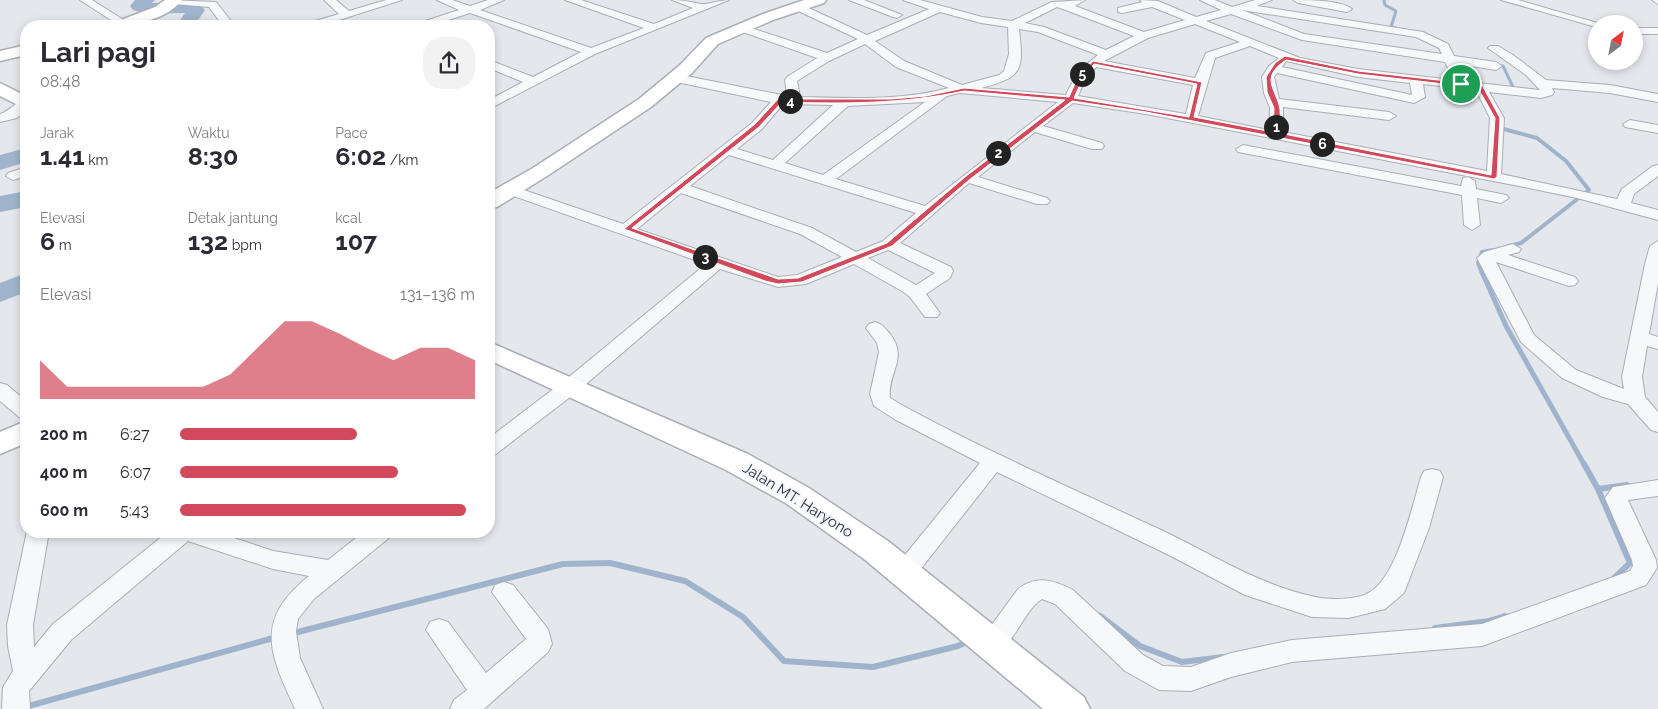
<!DOCTYPE html>
<html lang="id">
<head>
<meta charset="utf-8">
<style>
	:root { --surface:#fff; --page:#f2f2f3; --text:#2b2b33; --muted:#7c7c81; --accent:#d1495b }
	body { margin:0; font-family:Raleway,sans-serif; background:var(--page); color:var(--text); height:100vh; display:flex; flex-direction:column; font-size:19px; white-space:nowrap }
	* { box-sizing:border-box; margin:0 }
	p { font-size:16px; color:var(--muted) }
	.icon { flex:none; width:28px; height:28px; fill:none; stroke:currentColor; stroke-width:2; stroke-linecap:round; stroke-linejoin:round }
	.map { position:relative; flex:1; overflow:hidden }
	.panel { position:absolute; left:20px; top:20px; width:475px; height:518px; display:flex; flex-direction:column; background:var(--surface); border-radius:20px; box-shadow:0 2px 8px #0003 }
	.panel>* { flex:none }
	.needle { width:32px; rotate:32deg }
	.controls { position:absolute; left:1588px; top:15px; display:grid; gap:10px }
	.controls a { display:grid; place-items:center; width:55px; height:55px; border-radius:50%; background:var(--surface); box-shadow:0 2px 8px #0003; font-size:25px }
	.pin { position:absolute; display:grid; place-items:center; width:42px; height:42px; color:#fff; margin:-21px; border:2px solid #fff; border-radius:50%; box-shadow:0 1px 5px #0007 }
	.km { position:absolute; width:25px; height:25px; margin:-12px; border-radius:50%; background:#222; color:#fff; font-size:14px; line-height:25px; text-align:center }
	.round { display:grid; place-items:center; flex:none; width:52px; height:52px; border-radius:20px; background:var(--page) }
	.overview { display:flex; align-items:center; justify-content:space-between; height:85px; padding:0 20px }
	h1 { font-size:28px; font-weight:700; line-height:38px }
	.stats { display:grid; grid-template-columns:repeat(3,1fr); gap:8px; height:85px; padding:5px 20px }
	.stats div { display:grid; align-content:center }
	.stats b { font-size:25px; font-weight:700 }
	.stats small { font-size:14px; font-weight:400 }
	.stats p { font-size:14px }
	.chart { height:140px; padding:10px 20px }
	.chart p { display:flex; justify-content:space-between }
	.chart svg { width:100%; height:90px; margin-top:5px; fill:var(--accent); opacity:.7 }
	ul { padding:0 20px; list-style:none; font-size:16px }
	li { display:grid; grid-template-columns:80px 60px 1fr; align-items:center; height:38px }
	li i { height:12px; border-radius:6px; background:var(--accent) }
	.map>svg:first-child { display:block }
	.lines { fill:none; stroke-linecap:round; stroke-linejoin:round }
	.stream-far3 { stroke:#9fb4cc; stroke-width:3 }
	.stream-far2 { stroke:#9fb4cc; stroke-width:4 }
	.stream-far1 { stroke:#9fb4cc; stroke-width:5 }
	.stream { stroke:#9fb4cc; stroke-width:6 }
	.river { fill:#9fb4cc; fill-rule:evenodd }
	.street-casing { stroke:#a9aeb7; stroke-width:2 }
	.secondary-casing { stroke:#a9aeb7; stroke-width:3 }
	.street { fill:#f7f8fa; fill-rule:evenodd }
	.secondary { fill:#fff; fill-rule:evenodd }
	.route { fill:#d1495b; stroke:#fff; fill-rule:evenodd }
	.labels { text-anchor:middle; dominant-baseline:central; stroke-width:4; stroke-linejoin:round; paint-order:stroke }
	.street-label { font-size:15px; fill:#2b3445; stroke:#f4f6f9 }
</style>
</head>
<body>
<div class="map">
<svg width="1658" height="709" viewBox="0 0 1658 709">
	<rect width="100%" height="100%" fill="#e4e7ec"/>
	<g class="lines">
		<path class="stream-far3" d="M 1384,0 L 1385,5 L 1396,11 L 1391,27 L 1396,28
			M 1496,65 L 1503,66 L 1514,89 L 1509,88"/>
		<path class="stream-far2" d="M 1500,125 L 1500,128 L 1537,138 L 1566,161 L 1589,190 L 1521,243 L 1509,246
			M 1482,273 L 1478,263 L 1482,252 L 1493,250"/>
		<path class="stream-far1" d="M 1482,272 L 1506,326 L 1585,466"/>
		<path class="stream" d="M 1584,464 L 1598,489 L 1630,563 L 1612,580
			M 1598,489 L 1627,485
			M 1100,616 L 1140,646 L 1182,662 L 1223,657
			M 1435,628 L 1489,621 L 1505,616
			M 290,634 L 563,564 L 610,563 L 685,581 L 743,617 L 784,661 L 873,667 L 958,646 L 970,640
			M 18,709 L 277,637"/>
		<path class="river" d="M 135,0 L 155,0 L 152,3 L 193,2 L 199,3 L 205,10 L 194,26 L 176,26 L 185,13 L 146,14 L 133,10 L 130,6 Z
			M 26,148 L 26,162 L 0,170 L 0,155 Z
			M 26,191 L 26,207 L 0,212 L 0,196 Z
			M 26,273 L 26,292 L 0,302 L 0,283 Z"/>
		<defs>
			<path id="street" d="M 80,0 L 92,0 L 130,24 L 128,26 L 120,26 Z
				M 169,0 L 216,2 L 235,26 L 223,26 L 209,7 L 174,4 L 170,3 Z
				M 324,0 L 336,0 L 349,11 L 386,0 L 402,0 L 320,26 L 304,26 L 305,24 L 339,14 Z
				M 437,0 L 452,0 L 470,6 L 488,0 L 504,0 L 480,10 L 591,48 L 644,28 L 565,0 L 581,0 L 654,24 L 693,8 L 672,0 C 682,0 690,2 701,4 C 706,5 721,0 729,0 L 595,54 L 489,109 L 489,100 L 523,82 L 489,68 L 489,60 L 533,77 L 581,52 L 470,13 L 430,26 L 415,26 L 416,24 L 459,10 Z
				M 849,0 L 864,0 L 902,15 L 897,18 L 893,17 Z
				M 903,0 L 920,0 L 982,17 L 1012,21 L 1052,2 L 1085,0 L 1075,6 L 1144,32 L 1185,20 L 1152,7 L 1122,13 L 1118,12 L 1118,8 L 1142,2 L 1140,0 L 1158,1 L 1196,17 L 1221,10 L 1200,0 L 1215,0 L 1232,7 L 1255,0 L 1272,0 L 1257,6 L 1423,32 L 1448,44 L 1454,56 L 1496,62 L 1502,66 L 1496,70 L 1458,64 L 1460,69 L 1454,73 L 1450,72 L 1445,62 L 1302,40 L 1231,14 L 1206,21 L 1300,58 L 1358,69 L 1540,90 L 1526,75 L 1488,48 L 1490,46 L 1498,46 L 1513,55 L 1546,80 L 1610,85 L 1658,94 L 1658,102 L 1610,93 L 1552,88 L 1554,92 L 1552,95 L 1541,98 L 1489,92 L 1504,118 L 1501,174 L 1617,199 L 1622,189 L 1653,166 L 1658,165 L 1658,176 L 1634,194 L 1631,203 L 1658,210 L 1658,220 L 1577,198 L 1519,186 L 1146,114 L 1073,103 L 1043,126 L 1102,143 L 1104,146 L 1102,149 L 1092,149 L 1035,132 L 978,177 L 1047,198 L 1050,201 L 1047,204 L 1037,204 L 969,183 L 900,243 L 951,267 L 953,271 L 950,278 L 926,294 L 940,313 L 937,317 L 925,317 L 910,297 L 902,291 L 854,264 L 806,284 L 778,287 L 720,269 L 578,391 L 496,454 L 489,456 L 489,438 L 564,381 L 706,264 L 505,193 L 503,190 L 505,187 L 515,187 L 623,224 L 752,123 L 771,102 L 672,81 L 670,78 L 672,75 L 676,74 L 787,96 L 785,80 L 787,77 L 817,58 L 737,30 L 737,26 L 745,26 L 827,53 L 858,39 L 794,9 L 794,5 L 802,5 L 867,35 L 929,9 ZM 1057,7 L 1063,9 L 1134,36 L 1106,50 L 1044,27 L 1025,23 ZM 1242,10 L 1416,37 L 1439,48 L 1442,54 L 1304,34 ZM 940,12 L 981,23 L 1008,27 L 1009,54 L 1004,71 L 999,75 L 962,85 L 904,61 L 875,41 ZM 1195,24 L 1240,42 L 1206,53 L 1195,78 L 1104,61 L 1148,38 ZM 1019,29 L 1038,32 L 1098,55 C 1083,66 1074,77 1066,95 L 981,88 C 1022,77 1024,72 1019,29 ZM 865,44 L 896,67 L 949,88 C 901,101 849,98 800,97 L 797,81 L 829,61 ZM 1250,46 L 1279,58 L 1269,66 L 1262,77 L 1264,93 L 1270,108 L 1269,130 L 1198,116 L 1215,58 ZM 1286,61 L 1358,77 L 1410,83 L 1412,95 L 1282,67 ZM 1096,67 L 1193,85 L 1186,114 L 1078,96 L 1085,80 ZM 1277,73 L 1414,103 L 1425,97 L 1423,84 L 1476,90 L 1490,118 L 1487,171 L 1283,132 L 1283,107 L 1389,120 L 1396,116 L 1389,112 L 1279,99 L 1274,77 ZM 960,93 L 1058,102 L 925,206 L 836,179 L 947,96 ZM 925,102 L 823,175 L 785,163 L 848,106 ZM 783,104 L 833,105 L 773,160 L 737,149 L 762,129 ZM 729,155 L 916,213 L 883,241 L 856,252 L 812,228 L 690,186 ZM 681,193 L 800,234 L 842,257 L 797,275 L 778,277 L 637,229 ZM 888,250 L 935,273 L 916,285 L 868,258 Z
				M 1293,0 C 1307,0 1342,0 1352,9 L 1347,12 L 1298,3 Z
				M 1501,0 L 1518,0 L 1601,24 L 1596,24 L 1596,27 Z
				M 1652,0 L 1658,0 L 1658,4 Z
				M 1634,28 L 1658,28 L 1658,34 L 1634,34 Z
				M 26,100 L 26,110 L 17,118 L 0,122 L 0,114 C 10,111 16,101 26,100 Z
				M 1630,120 L 1658,125 L 1658,133 L 1625,127 L 1623,124 Z
				M 1243,145 L 1461,186 L 1463,178 L 1468,177 L 1475,181 L 1476,189 L 1506,195 L 1509,198 L 1501,203 L 1477,198 L 1480,225 L 1472,230 L 1464,225 L 1462,195 L 1238,152 L 1236,149 Z
				M 26,167 L 26,176 L 13,180 L 6,176 L 8,173 Z
				M 1658,241 L 1658,283 L 1649,334 L 1658,337 L 1658,349 L 1647,346 L 1642,377 L 1645,397 L 1658,412 L 1658,432 L 1651,430 L 1628,404 L 1603,397 L 1562,378 L 1521,342 L 1477,258 L 1484,252 L 1513,244 L 1521,249 L 1519,252 L 1508,255 L 1575,277 L 1578,281 L 1575,285 L 1569,286 L 1496,262 L 1534,335 L 1576,370 L 1624,389 L 1622,377 L 1645,264 L 1650,246 Z
				M 875,322 C 882,324 885,328 890,334 C 909,359 887,373 890,398 C 918,415 948,429 977,444 C 1037,473 1098,501 1159,529 C 1208,552 1257,584 1311,596 C 1326,600 1356,601 1370,592 C 1397,576 1412,507 1421,477 L 1424,471 L 1432,469 L 1440,471 L 1443,477 L 1429,528 L 1404,593 L 1385,609 L 1349,618 L 1312,617 L 1245,595 L 1169,555 L 997,472 L 912,580 L 904,583 L 896,580 L 892,573 L 896,566 L 980,463 L 896,420 L 874,406 L 870,394 L 879,352 L 877,343 L 866,328 L 869,324 Z
				M 0,383 L 7,385 L 26,401 L 26,419 L 19,417 L 0,401 Z
				M 1658,480 L 1658,496 L 1628,500 L 1656,560 L 1657,568 L 1646,585 L 1482,646 L 1292,662 L 1231,677 L 1191,691 L 1159,690 L 1125,671 L 1055,604 L 1042,599 C 1020,612 1010,663 981,653 L 977,645 L 1018,589 C 1037,575 1053,580 1073,590 L 1143,655 L 1163,666 L 1191,667 L 1231,653 L 1292,640 L 1482,624 L 1630,571 L 1633,566 L 1632,560 L 1605,498 L 1613,487 Z
				M 27,531 L 49,531 L 33,625 L 34,647 L 53,624 L 169,531 L 213,531 L 273,551 L 328,560 L 365,531 L 393,531 L 390,537 L 314,599 L 298,619 L 296,631 L 300,658 L 323,709 L 295,709 C 269,653 254,620 309,576 L 273,569 L 188,541 L 71,640 L 29,691 L 30,709 L 2,709 L 3,687 L 13,671 L 8,646 L 7,625 Z
				M 504,582 L 513,585 L 548,629 L 552,644 L 548,652 L 484,709 L 450,709 L 454,700 L 467,690 L 426,630 L 430,622 L 439,619 L 448,622 L 486,673 L 526,639 L 492,592 L 495,585 Z"/>
			<path id="secondary" d="M 165,0 L 182,0 C 168,19 132,27 110,26 L 113,23 L 155,7 Z
				M 804,0 L 826,0 L 824,3 L 773,20 L 718,44 L 692,73 L 651,107 L 547,176 L 497,207 L 489,208 L 489,193 L 533,168 L 639,99 L 680,65 L 706,38 L 763,14 Z
				M 26,45 L 26,55 L 0,61 L 0,51 Z
				M 0,83 L 26,96 L 26,109 L 0,96 Z
				M 489,342 L 748,454 L 809,488 L 888,541 L 1084,697 L 1090,709 L 1043,709 L 864,559 L 787,504 L 726,470 L 489,360 Z
				M 26,421 L 26,443 L 0,454 L 0,432 Z"/>
		</defs>
		<use href="#street" class="street-casing"/>
		<use href="#secondary" class="secondary-casing"/>
		<use href="#street" class="street"/>
		<use href="#secondary" class="secondary"/>
	</g>
	<path class="route" d="M 1285,56 L 1358,71 L 1482,85 L 1500,118 L 1497,177 L 1494,179 L 1146,112 L 1072,101 L 969,180 L 892,246 L 802,282 L 778,284 L 765,281 L 624,229 L 755,124 L 778,99 L 891,99 L 926,96 L 964,88 L 1069,97 L 1077,79 L 1093,61 L 1202,82 L 1194,117 L 1273,132 L 1274,108 L 1267,92 L 1266,77 L 1275,63 ZM 1286,60 L 1358,74 L 1478,88 L 1495,118 L 1491,175 L 1279,133 C 1279,126 1281,116 1280,109 C 1276,88 1259,78 1286,60 ZM 1094,64 L 1197,84 L 1189,117 L 1074,98 L 1082,80 ZM 964,91 L 1065,100 L 965,177 L 887,243 L 798,278 L 778,279 L 632,228 L 759,127 L 782,102 C 844,104 903,104 964,91 Z"/>
	<g class="labels">
		<g class="street-label">
			<text transform="translate(798 500) rotate(32)">Jalan MT. Haryono</text>
		</g>
	</g>
</svg>
<div class="controls">
<a><svg class="needle" viewBox="-14 -14 28 28"><path d="M0-13l5 13h-10z" fill="#e53935"/><path d="M0 13l5-13h-10z" fill="#7c7c81"/></svg></a>
</div>
<div class="pin" style="left:1461px;top:84px;background:#1e9e55"><svg class="icon" aria-label="arrive" viewBox="0 0 24 24"><path d="M6 21V4h12l-3 4 3 4H6"/></svg></div>
<b class="km" style="left:1276px;top:127px">1</b>
<b class="km" style="left:998px;top:153px">2</b>
<b class="km" style="left:705px;top:257px">3</b>
<b class="km" style="left:790px;top:101px">4</b>
<b class="km" style="left:1082px;top:74px">5</b>
<b class="km" style="left:1322px;top:144px">6</b>
<section class="panel">
<div class="overview"><div><h1>Lari pagi</h1><p>08:48</p></div><a class="round"><svg class="icon" aria-label="share" viewBox="0 0 24 24"><path d="M12 15V3M7 8l5-5 5 5M5 13v7h14v-7"/></svg></a></div>
<div class="stats">
<div><p>Jarak</p><b>1.41<small> km</small></b></div>
<div><p>Waktu</p><b>8:30</b></div>
<div><p>Pace</p><b>6:02<small> /km</small></b></div>
</div>
<div class="stats">
<div><p>Elevasi</p><b>6<small> m</small></b></div>
<div><p>Detak jantung</p><b>132<small> bpm</small></b></div>
<div><p>kcal</p><b>107</b></div>
</div>
<div class="chart"><p><span>Elevasi</span>131–136 m</p>
<svg viewBox="0 0 160 44" preserveAspectRatio="none"><path d="M0 44V25L10 38L20 38L30 38L40 38L50 38L60 38L70 32L80 19L90 6L100 6L110 12L120 19L130 25L140 19L150 19L160 25V44z"/></svg>
</div>
<ul>
<li><b>200 m</b>6:27<i style="width:60%"></i></li>
<li><b>400 m</b>6:07<i style="width:74%"></i></li>
<li><b>600 m</b>5:43<i style="width:97%"></i></li>
</ul>
</section>
</div>
</body>
</html>
